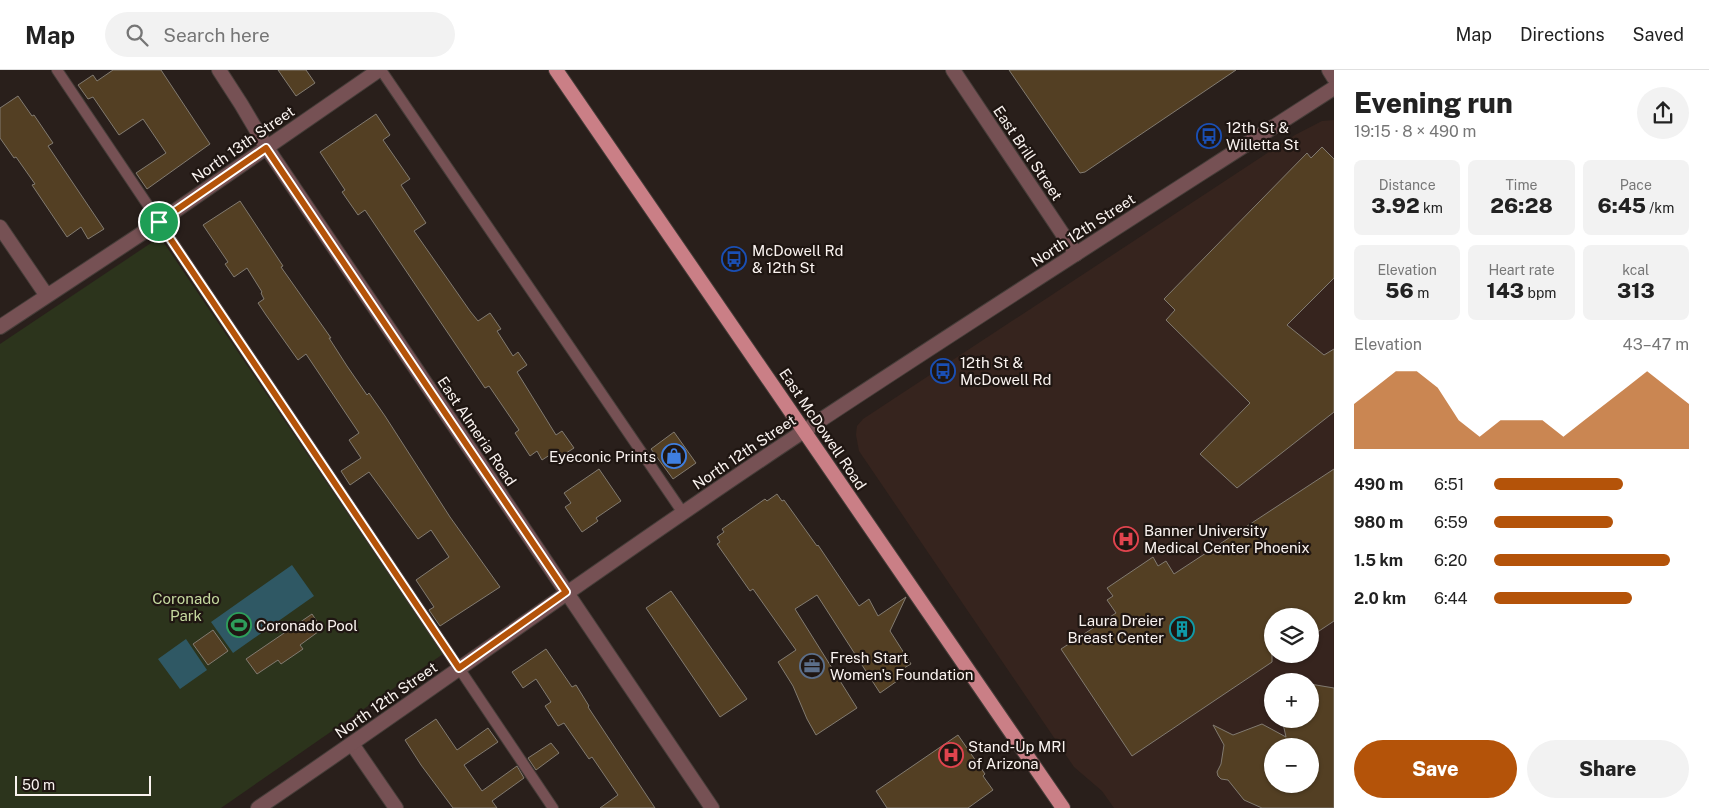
<!DOCTYPE html>
<html lang="en">
<head>
<meta charset="utf-8">
<style>
	:root { --surface:#fff; --page:#f2f2f2; --text:#222; --muted:#767676; --line:#e0e0e0; --accent:#b45309 }
	body { margin:0; font-family:"Public Sans",sans-serif; background:var(--page); color:var(--text); height:100vh; display:flex; flex-direction:column; font-size:19px; white-space:nowrap }
	* { box-sizing:border-box; margin:0 }
	p { font-size:16px; color:var(--muted) }
	.icon { flex:none; width:28px; height:28px; fill:none; stroke:currentColor; stroke-width:2; stroke-linecap:round; stroke-linejoin:round }
	.map { position:relative; flex:1; overflow:hidden }
	.sheet { display:flex; flex-direction:column; background:var(--surface); width:375px }
	.sheet>* { flex:none }
	.tools { position:absolute; left:1264px; top:538px; display:grid; gap:10px }
	.tools a { display:grid; place-items:center; width:55px; height:55px; border-radius:50%; background:var(--surface); box-shadow:0 1px 4px #0004; font-size:25px }
	.scale { position:absolute; left:15px; bottom:12px; width:136px; box-sizing:border-box; padding-left:5px; border:2px solid #faf3f0; border-top:0; font-size:14px; line-height:18px; white-space:nowrap; color:#faf3f0; -webkit-text-stroke:4px #1f1612; paint-order:stroke }
	.pin { position:absolute; display:grid; place-items:center; width:42px; height:42px; color:#fff; margin:-21px; border:2px solid #fff; border-radius:50%; box-shadow:0 1px 5px #0007 }
	.round { display:grid; place-items:center; flex:none; width:52px; height:52px; border-radius:26px; background:var(--page) }
	.overview { display:flex; align-items:center; justify-content:space-between; height:85px; padding:0 20px }
	h1 { font-size:28px; font-weight:800; line-height:38px }
	.metrics { display:grid; grid-template-columns:repeat(3,1fr); gap:8px; height:85px; padding:5px 20px }
	.metrics div { display:grid; align-content:center; border-radius:8px; background:var(--page); text-align:center }
	.metrics b { font-size:21px; font-weight:800 }
	.metrics small { font-size:14px; font-weight:400 }
	.metrics p { font-size:14px }
	.chart { height:140px; padding:10px 20px }
	.chart p { display:flex; justify-content:space-between }
	.chart svg { width:100%; height:90px; margin-top:5px; fill:var(--accent); opacity:.7 }
	.cta { display:flex; gap:10px; margin-top:auto; padding:10px 20px }
	.cta a { flex:1; height:58px; border-radius:30px; background:var(--accent); color:#fff; font-size:20px; font-weight:800; line-height:58px; text-align:center }
	.cta a+a { background:var(--page); color:var(--text) }
	ul { padding:0 20px; list-style:none; font-size:16px }
	li { display:grid; grid-template-columns:80px 60px 1fr; align-items:center; height:38px }
	li i { height:12px; border-radius:6px; background:var(--accent) }
	header { display:flex; align-items:center; gap:30px; box-sizing:border-box; height:70px; padding:0 25px; background:var(--surface); border-bottom:1px solid var(--line) }
	header strong { font-size:24px }
	nav { display:flex; gap:28px; margin-inline-start:auto; font-size:18px }
	.search { width:350px; height:45px; background:var(--page); display:flex; align-items:center; gap:12px; box-sizing:border-box; padding:0 18px; border-radius:28px; color:var(--muted); font-size:19px }
	main { display:flex; flex:1; min-height:0 }
	.map>svg:first-child { display:block }
	.medical { fill:#36241e; fill-rule:evenodd }
	.green { fill:#2c341c }
	.water { fill:#2f5864 }
	.building { fill:#533f23; stroke:#827b71; fill-rule:evenodd }
	.lines { fill:none; stroke-linecap:round; stroke-linejoin:round }
	.service-casing { stroke:#463d39; stroke-width:12 }
	.minor-casing { stroke:#463d39; stroke-width:16 }
	.tertiary-casing { stroke:#463d39; stroke-width:16 }
	.primary-casing { stroke:#463d39; stroke-width:16 }
	.service { stroke:#765154; stroke-width:10 }
	.minor { stroke:#765154; stroke-width:14 }
	.tertiary { stroke:#765154; stroke-width:14 }
	.primary { stroke:#ca7f86; stroke-width:14 }
	.route-casing { stroke:#fff; stroke-width:10 }
	.route { stroke:#b45309; stroke-width:6 }
	.labels { text-anchor:middle; dominant-baseline:central; stroke-width:4.5; stroke-linejoin:round; paint-order:stroke }
	.poi-label { font-size:15px; fill:#faf3f0; stroke:#1f1612; text-anchor:start }
	.street-label { font-size:15px; fill:#faf3f0; stroke:#1f1612 }
	.park-label { font-size:15px; fill:#c5d99f; stroke:#1f1612 }
</style>
</head>
<body>
<header>
<strong>Map</strong>
<div class="search"><svg class="icon" aria-label="search" viewBox="0 0 24 24"><circle cx="10" cy="10" r="6"/><path d="M15 15l6 6"/></svg>Search here</div>
<nav><a>Map</a><a>Directions</a><a>Saved</a></nav>
</header>
<main>
<div class="map">
<svg width="1334" height="738" viewBox="0 0 1334 738">
	<rect width="100%" height="100%" fill="#291f1b"/>
	<path class="medical" d="M 1334,50 L 1334,738 L 1114,738 L 1102,721 L 1074,697 L 859,381 L 856,365 L 857,356 L 863,349 L 1295,65 L 1322,51 ZM 1272,546 L 1310,546 L 1310,584 L 1272,584 ZM 1272,611 L 1310,611 L 1310,649 L 1272,649 ZM 1272,676 L 1310,676 L 1310,714 L 1272,714 Z"/>
	<path class="green" d="M 160,167 L 443,584 L 221,738 L 0,738 L 0,274 Z"/>
	<path class="water" d="M 292,495 L 314,526 L 233,583 L 211,552 Z
		M 186,569 L 207,600 L 180,619 L 158,589 Z"/>
	<path class="building" d="M 113,0 L 161,0 L 210,74 L 147,119 L 136,103 L 166,83 L 143,49 L 119,65 L 93,27 L 88,29 L 78,15 L 93,5 L 97,11 Z
		M 278,0 L 306,0 L 315,13 L 296,26 Z
		M 1009,0 L 1236,0 L 1085,102 L 1080,103 Z
		M 18,26 L 32,46 L 34,45 L 53,73 L 48,76 L 104,159 L 88,169 L 81,157 L 67,167 L 32,115 L 35,114 L 16,87 L 14,88 L 0,68 L 0,38 Z
		M 376,44 L 390,65 L 383,70 L 410,109 L 401,115 L 426,153 L 414,161 L 470,241 L 478,251 L 490,243 L 501,259 L 497,261 L 513,286 L 518,282 L 527,295 L 517,302 L 556,365 L 562,361 L 574,378 L 560,387 L 556,381 L 542,390 L 537,381 L 530,386 L 515,363 L 519,360 L 489,316 L 485,318 L 365,140 L 358,145 L 342,122 L 345,120 L 320,82 Z
		M 1322,77 L 1334,89 L 1334,208 L 1287,255 L 1324,285 L 1334,279 L 1334,342 L 1237,418 L 1200,384 L 1250,333 L 1166,250 L 1175,240 L 1164,229 L 1307,83 L 1311,88 Z
		M 240,131 L 283,196 L 281,197 L 331,268 L 329,268 L 347,296 L 367,325 L 369,323 L 385,346 L 450,447 L 500,517 L 440,556 L 429,540 L 434,537 L 416,510 L 449,487 L 431,460 L 418,469 L 369,402 L 350,415 L 341,401 L 361,388 L 349,370 L 359,363 L 306,284 L 298,290 L 266,245 L 258,233 L 264,229 L 261,223 L 262,222 L 247,198 L 234,207 L 225,194 L 228,192 L 203,155 Z
		M 674,362 L 696,393 L 673,409 L 651,379 Z
		M 599,399 L 621,431 L 596,448 L 598,451 L 582,462 L 565,437 L 571,433 L 564,423 Z
		M 1334,399 L 1334,551 L 1310,567 L 1310,546 L 1272,546 L 1272,592 L 1132,686 L 1061,579 L 1116,543 L 1107,530 L 1113,526 L 1107,518 L 1153,487 L 1158,496 L 1166,491 L 1174,504 Z
		M 777,424 L 782,431 L 784,430 L 817,476 L 818,475 L 859,536 L 869,529 L 878,546 L 906,527 L 890,561 L 911,594 L 904,598 L 907,604 L 880,623 L 817,525 L 795,539 L 857,638 L 816,665 L 807,649 L 793,616 L 778,592 L 796,580 L 753,519 L 750,521 L 717,474 L 720,472 L 717,467 L 724,462 L 722,459 L 765,429 L 767,431 Z
		M 671,521 L 747,629 L 720,647 L 646,538 Z
		M 312,544 L 322,559 L 300,575 L 303,579 L 281,594 L 278,590 L 257,604 L 246,589 Z
		M 213,560 L 228,581 L 208,595 L 193,574 Z
		M 546,579 L 572,617 L 576,615 L 589,636 L 588,637 L 655,738 L 600,738 L 618,725 L 592,687 L 589,689 L 564,653 L 558,656 L 545,636 L 551,632 L 536,609 L 523,618 L 512,602 Z
		M 1310,614 L 1334,618 L 1334,738 L 1262,738 L 1244,730 L 1228,710 L 1221,709 L 1218,706 L 1217,702 L 1221,694 L 1224,675 L 1213,655 L 1233,665 L 1262,654 L 1286,667 L 1282,649 L 1310,649 ZM 1272,676 L 1310,676 L 1310,714 L 1272,714 Z
		M 436,649 L 457,680 L 488,658 L 498,672 L 464,695 L 482,721 L 517,696 L 524,708 L 492,731 L 497,738 L 453,738 L 421,695 L 405,670 Z
		M 958,665 L 985,704 L 983,706 L 993,720 L 968,738 L 887,738 L 876,721 Z
		M 551,673 L 559,683 L 536,700 L 528,688 Z"/>
	<g class="lines">
		<defs>
			<path id="service" d="M 57,0 L 553,738
				M 381,0 L 683,443"/>
			<path id="minor" d="M 219,0 L 241,34 L 267,78 L 712,738
				M 953,0 L 1076,184
				M 1329,0 L 1334,8
				M 0,157 L 47,226
				M 0,257 L 159,152 L 379,0
				M 352,674 L 396,738"/>
			<path id="tertiary" d="M 258,738 C 441,614 619,483 804,361 C 979,245 1157,132 1334,18"/>
			<path id="primary" d="M 556,0 L 1063,738"/>
		</defs>
		<use href="#service" class="service-casing"/>
		<use href="#minor" class="minor-casing"/>
		<use href="#tertiary" class="tertiary-casing"/>
		<use href="#primary" class="primary-casing"/>
		<use href="#service" class="service"/>
		<use href="#minor" class="minor"/>
		<use href="#tertiary" class="tertiary"/>
		<use href="#primary" class="primary"/>
	</g>
	<g class="lines">
		<defs>
			<path id="route" d="M 266,78 L 566,522 L 459,598 L 159,152 Z"/>
		</defs>
		<use href="#route" class="route-casing"/>
		<use href="#route" class="route"/>
	</g>
	<defs>
		<symbol id="bus-ring" viewBox="-11 -11 22 22"><circle r="9.5" fill="#1f1612" stroke="#1a4fb4" stroke-width="1.5"/><path d="M-5-6H5V4H4V6H2V4H-2V6H-4V4H-5ZM-3.5-4V0h7V-4ZM-3.5 1.2v1.5H-2V1.2ZM2 1.2v1.5H3.5V1.2Z" fill="#1a4fb4"/></symbol>
		<symbol id="shop-ring" viewBox="-11 -11 22 22"><circle r="9.5" fill="#1f1612" stroke="#3f7fe0" stroke-width="1.5"/><path d="M-5-2.5h2.3a2.7 3.5 0 0 1 5.4 0H5L5.5 6h-11ZM-1.5-2.5h3a1.5 2.3 0 0 0-3 0Z" fill="#3f7fe0"/></symbol>
		<symbol id="hospital-ring" viewBox="-11 -11 22 22"><circle r="9.5" fill="#1f1612" stroke="#e0444e" stroke-width="1.5"/><path d="M-5-5h3v3.5h4V-5h3V5h-3V1.5h-4V5h-3Z" fill="#e0444e"/></symbol>
		<symbol id="stadium-ring" viewBox="-11 -11 22 22"><circle r="9.5" fill="#1f1612" stroke="#2e9e5b" stroke-width="1.5"/><path d="M0-5a6.5 5 0 1 0 0 10a6.5 5 0 1 0 0-10ZM-3.5-1.8h7v3.6h-7Z" fill="#2e9e5b"/></symbol>
		<symbol id="building-ring" viewBox="-11 -11 22 22"><circle r="9.5" fill="#1f1612" stroke="#0f9aa8" stroke-width="1.5"/><path d="M-4-6H4V6H1V3H-1V6H-4ZM-2.5-4.3h1.7v1.8h-1.7ZM.8-4.3h1.7v1.8H.8ZM-2.5-1h1.7V.8h-1.7ZM.8-1h1.7V.8H.8Z" fill="#0f9aa8"/></symbol>
		<symbol id="office-ring" viewBox="-11 -11 22 22"><circle r="9.5" fill="#1f1612" stroke="#5c6f8a" stroke-width="1.5"/><path d="M-6-3h4V-5.5h4V-3h4V5H-6ZM-1-4.5V-3h2v-1.5ZM-6 0V1H6V0Z" fill="#5c6f8a"/></symbol>
	</defs>
	<g fill-rule="evenodd">
		<use href="#bus-ring" x="1195" y="52" width="28" height="28"/>
		<use href="#bus-ring" x="720" y="175" width="28" height="28"/>
		<use href="#bus-ring" x="929" y="287" width="28" height="28"/>
		<use href="#shop-ring" x="660" y="372" width="28" height="28"/>
		<use href="#hospital-ring" x="1112" y="455" width="28" height="28"/>
		<use href="#stadium-ring" x="225" y="541" width="28" height="28"/>
		<use href="#building-ring" x="1168" y="545" width="28" height="28"/>
		<use href="#office-ring" x="798" y="582" width="28" height="28"/>
		<use href="#hospital-ring" x="937" y="671" width="28" height="28"/>
	</g>
	<g class="labels">
		<g class="poi-label">
			<text x="1226" y="57">12th St &amp;<tspan x="1226" dy="17">Willetta St</tspan></text>
			<text x="752" y="180">McDowell Rd<tspan x="752" dy="17">&amp; 12th St</tspan></text>
			<text x="960" y="292">12th St &amp;<tspan x="960" dy="17">McDowell Rd</tspan></text>
			<text x="656" y="386" text-anchor="end">Eyeconic Prints</text>
			<text x="1144" y="460">Banner University<tspan x="1144" dy="17">Medical Center Phoenix</tspan></text>
			<text x="1164" y="550" text-anchor="end">Laura Dreier<tspan x="1164" dy="17">Breast Center</tspan></text>
			<text x="256" y="555">Coronado Pool</text>
			<text x="830" y="587">Fresh Start<tspan x="830" dy="17">Women's Foundation</tspan></text>
			<text x="968" y="676">Stand-Up MRI<tspan x="968" dy="17">of Arizona</tspan></text>
		</g>
		<g class="street-label">
			<text transform="translate(243 74) rotate(-35)">North 13th Street</text>
			<text transform="translate(1028 83) rotate(56)">East Brill Street</text>
			<text transform="translate(1083 160) rotate(-33)">North 12th Street</text>
			<text transform="translate(823 359) rotate(56)">East McDowell Road</text>
			<text transform="translate(477 361) rotate(56)">East Almeria Road</text>
			<text transform="translate(744 382) rotate(-34)">North 12th Street</text>
			<text transform="translate(386 630) rotate(-35)">North 12th Street</text>
		</g>
		<g class="park-label">
			<text x="186" y="528">Coronado<tspan x="186" dy="17">Park</tspan></text>
		</g>
	</g>
</svg>
<div class="tools">
<a><svg class="icon" aria-label="layers" viewBox="0 0 24 24"><path d="M12 4l9 5-9 5-9-5zM3 14l9 5 9-5"/></svg></a>
<a>+</a>
<a>−</a>
</div>
<div class="scale">50 m</div>
<div class="pin" style="left:159px;top:152px;background:#1e9e55"><svg class="icon" aria-label="arrive" viewBox="0 0 24 24"><path d="M6 21V4h12l-3 4 3 4H6"/></svg></div>
</div>
<section class="sheet">
<div class="overview"><div><h1>Evening run</h1><p>19:15 · 8 × 490 m</p></div><a class="round"><svg class="icon" aria-label="share" viewBox="0 0 24 24"><path d="M12 15V3M7 8l5-5 5 5M5 13v7h14v-7"/></svg></a></div>
<div class="metrics">
<div><p>Distance</p><b>3.92<small> km</small></b></div>
<div><p>Time</p><b>26:28</b></div>
<div><p>Pace</p><b>6:45<small> /km</small></b></div>
</div>
<div class="metrics">
<div><p>Elevation</p><b>56<small> m</small></b></div>
<div><p>Heart rate</p><b>143<small> bpm</small></b></div>
<div><p>kcal</p><b>313</b></div>
</div>
<div class="chart"><p><span>Elevation</span>43–47 m</p>
<svg viewBox="0 0 160 44" preserveAspectRatio="none"><path d="M0 44V22L10 14L20 6L30 6L40 14L50 30L60 38L70 30L80 30L90 30L100 38L110 30L120 22L130 14L140 6L150 14L160 22V44z"/></svg>
</div>
<ul>
<li><b>490 m</b>6:51<i style="width:66%"></i></li>
<li><b>980 m</b>6:59<i style="width:61%"></i></li>
<li><b>1.5 km</b>6:20<i style="width:90%"></i></li>
<li><b>2.0 km</b>6:44<i style="width:71%"></i></li>
</ul>
<div class="cta"><a>Save</a><a>Share</a></div>
</section>
</main>
</body>
</html>
